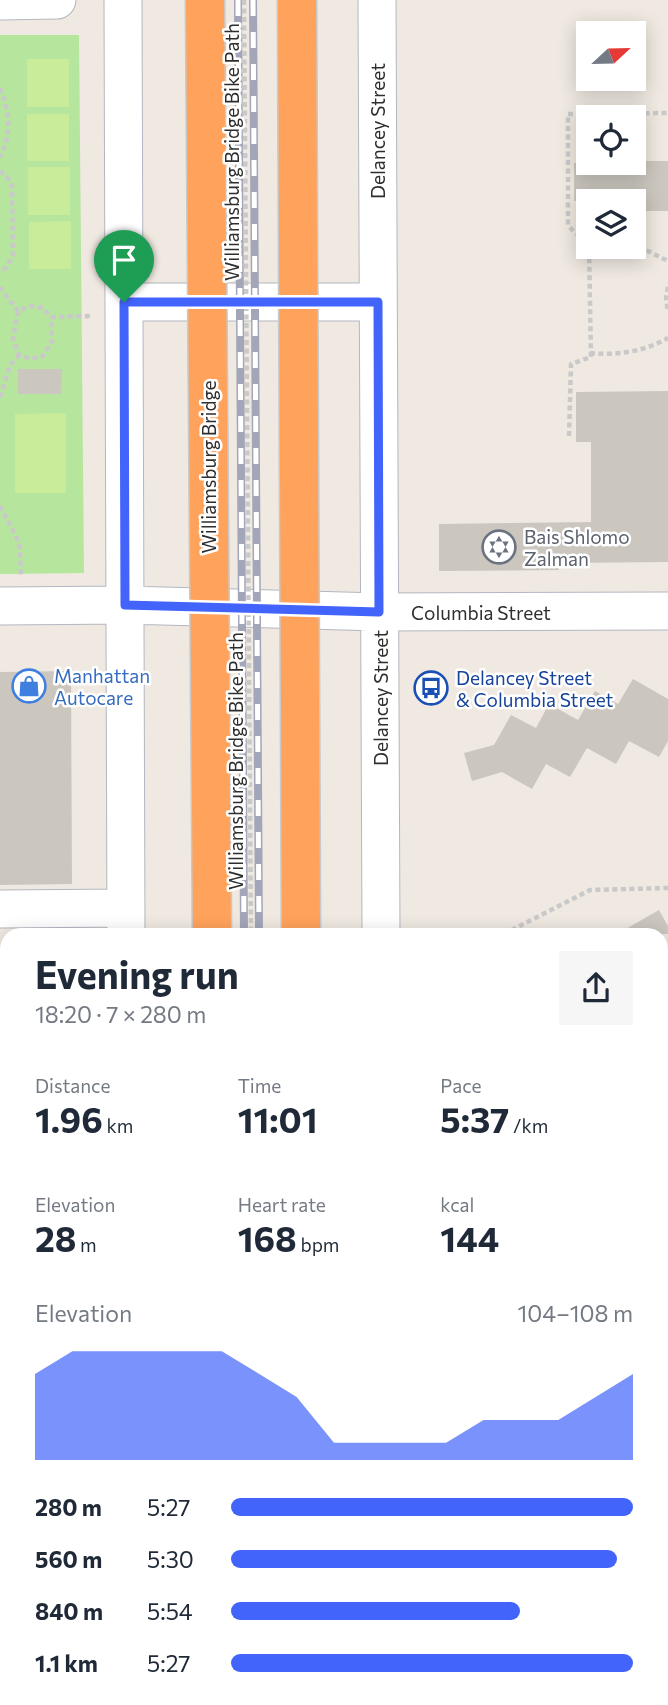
<!DOCTYPE html>
<html lang="en">
<head>
<meta charset="utf-8">
<style>
	:root { --surface:#fff; --page:#f6f6f7; --text:#1f2937; --muted:#747a83; --accent:#4264fb }
	body { margin:0; font-family:Commissioner,sans-serif; background:var(--page); color:var(--text); height:100vh; display:flex; flex-direction:column; font-size:26px; white-space:nowrap }
	* { box-sizing:border-box; margin:0 }
	p { font-size:23px; color:var(--muted) }
	.icon { flex:none; width:38px; height:38px; fill:none; stroke:currentColor; stroke-width:2; stroke-linecap:round; stroke-linejoin:round }
	.map { position:relative; flex:1; overflow:hidden }
	.details { position:absolute; left:0px; top:928px; width:668px; height:779px; display:flex; flex-direction:column; background:var(--surface); border-radius:21px 21px 0 0; box-shadow:0 4px 18px #0003 }
	.details>* { flex:none }
	.needle { width:46px; rotate:68deg }
	.tools { position:absolute; left:576px; top:21px; display:grid; gap:14px }
	.tools a { display:grid; place-items:center; width:70px; height:70px; border-radius:0px; background:var(--surface); box-shadow:0 4px 18px #0003; font-size:35px }
	.pin { position:absolute; display:grid; place-items:center; width:60px; height:60px; color:#fff; margin:-72px -30px; border-radius:50% 50% 50% 0; rotate:-45deg; box-shadow:0 0 7px #0007 }
	.pin .icon { rotate:45deg }
	.round { display:grid; place-items:center; flex:none; width:74px; height:74px; border-radius:0px; background:var(--page) }
	.headline { display:flex; align-items:center; justify-content:space-between; height:119px; padding:0 35px }
	h1 { font-size:38px; font-weight:700; line-height:52px }
	.metrics { display:grid; grid-template-columns:repeat(3,1fr); gap:10px; height:119px; padding:7px 35px }
	.metrics div { display:grid; align-content:center }
	.metrics b { font-size:35px; font-weight:700 }
	.metrics small { font-size:19px; font-weight:400 }
	.metrics p { font-size:19px }
	.chart { height:196px; padding:14px 35px }
	.chart p { display:flex; justify-content:space-between }
	.chart svg { width:100%; height:126px; margin-top:7px; fill:var(--accent); opacity:.7 }
	ul { padding:0 35px; list-style:none; font-size:23px }
	li { display:grid; grid-template-columns:112px 84px 1fr; align-items:center; height:52px }
	li i { height:18px; border-radius:9px; background:var(--accent) }
	.map>svg:first-child { display:block }
	.green { fill:#b6e59e }
	.pitch { fill:#c9ec9a }
	.building { fill:#cbc7bf }
	.lines { fill:none; stroke-linecap:round; stroke-linejoin:round }
	.minor-casing { stroke:#b4b7c1; stroke-width:39 }
	.highway-casing { stroke:#c9c9c9; stroke-width:41 }
	.path { stroke:#c9c9c9; stroke-width:4.5; stroke-dasharray:5 3.5; stroke-linecap:butt }
	.minor { stroke:#fff; stroke-width:37 }
	.highway { stroke:#ffa35c; stroke-width:38 }
	.rail-casing { stroke:#a3a6b8; stroke-width:8 }
	.rail { stroke:#fff; stroke-width:5; stroke-dasharray:16; stroke-linecap:butt }
	.highway-bridge-casing { stroke:#c9c9c9; stroke-width:41; stroke-linecap:butt }
	.path-bridge { stroke:#c9c9c9; stroke-width:4.5; stroke-dasharray:5 3.5; stroke-linecap:butt }
	.highway-bridge { stroke:#ffa35c; stroke-width:38 }
	.route-casing { stroke:#fff; stroke-width:14 }
	.route { stroke:#4264fb; stroke-width:9 }
	.labels { text-anchor:middle; dominant-baseline:central; stroke-width:5; stroke-linejoin:round; paint-order:stroke }
	.street-label { font-size:19px; fill:#2e2e2e; stroke:#fff }
	.worship-label { font-size:19px; fill:#5b616d; stroke:#fff; text-anchor:start }
	.shop-label { font-size:19px; fill:#366cbe; stroke:#fff; text-anchor:start }
	.transit-label { font-size:19px; fill:#164399; stroke:#fff; text-anchor:start }
</style>
</head>
<body>
<div class="map">
<svg width="668" height="1705" viewBox="0 0 668 1705">
	<rect width="100%" height="100%" fill="#efe9e1"/>
	<path class="green" d="M 0,35 L 79,35 L 84,573 L 0,574 Z
		M 662,1236 L 668,1239 L 668,1303 L 662,1305 Z"/>
	<path class="pitch" d="M 27,59 L 69,59 L 69,107 L 27,107 Z
		M 27,114 L 69,114 L 69,161 L 27,161 Z
		M 28,167 L 70,167 L 70,215 L 28,215 Z
		M 71,221 L 71,269 L 29,269 L 29,222 Z
		M 66,413 L 66,493 L 15,493 L 15,414 Z
		M 0,1057 L 7,1057 L 7,1136 L 0,1136 Z"/>
	<path class="building" d="M 634,161 L 668,161 L 668,211 L 634,211 L 634,201 L 574,201 L 574,163 L 634,163 Z
		M 18,369 L 62,369 L 61,394 L 18,394 Z
		M 668,391 L 668,562 L 558,563 L 559,570 L 439,571 L 439,524 L 591,522 L 591,442 L 576,442 L 576,392 Z
		M 71,671 L 72,884 L 0,885 L 0,672 Z
		M 633,679 L 668,699 L 668,741 L 659,757 L 629,741 L 616,764 L 587,748 L 570,777 L 546,764 L 532,789 L 502,772 L 472,781 L 464,753 L 494,745 L 511,715 L 536,728 L 549,704 L 578,720 L 595,691 L 618,704 Z
		M 659,910 L 668,926 L 668,934 L 617,934 Z"/>
	<g class="lines">
		<defs>
			<path id="minor" d="M 123,0 L 126,934
				M 377,0 L 381,934
				M 0,1 L 57,0
				M 124,302 L 378,302
				M 0,606 L 125,605 L 379,612 L 668,611
				M 0,909 L 126,908
				M 0,1204 L 7,1204
				M 662,1511 L 668,1505
				M 129,1699 L 129,1705
				M 387,1699 L 388,1705"/>
			<path id="highway" d="M 199,1699 L 199,1705
				M 230,1699 L 230,1705
				M 313,1705 L 313,1699"/>
		</defs>
		<use href="#minor" class="minor-casing"/>
		<use href="#highway" class="highway-casing"/>
		<path class="path" d="M 0,88 C 10,110 12,135 0,157
			M 0,171 L 7,177 L 12,185 L 13,255 L 6,268 L 0,272
			M 588,239 L 575,233 L 568,225 L 568,114 L 668,113
			M 589,247 L 606,247
			M 630,247 L 648,251 L 668,261
			M 0,287 L 18,311 L 30,306 L 43,308 L 51,317 L 90,316
			M 668,287 L 666,298 L 668,312
			M 18,311 L 13,339 L 19,355 L 32,359 L 43,356 L 52,341 L 51,317
			M 590,353 C 616,356 646,351 668,338
			M 0,397 L 10,365 L 19,355
			M 569,436 L 571,364 L 591,357 L 589,247
			M 0,506 L 16,536 L 20,548 L 21,578
			M 504,934 L 590,890 L 668,888
			M 662,1053 L 668,1050
			M 662,1324 L 668,1322
			M 665,1547 L 668,1554
			M 662,1603 L 668,1588
			M 662,1614 L 668,1615
			M 88,1705 L 88,1699"/>
		<use href="#minor" class="minor"/>
		<use href="#highway" class="highway"/>
		<defs>
			<path id="rail" d="M 238,0 L 244,934
				M 253,0 L 259,934
				M 249,1699 L 249,1705
				M 264,1699 L 264,1705"/>
		</defs>
		<use href="#rail" class="rail-casing"/>
		<use href="#rail" class="rail"/>
		<defs>
			<path id="highway-bridge" d="M 205,0 L 212,934
				M 297,0 L 301,934"/>
		</defs>
		<use href="#highway-bridge" class="highway-bridge-casing"/>
		<path class="path-bridge" d="M 244,0 L 251,934"/>
		<use href="#highway-bridge" class="highway-bridge"/>
	</g>
	<g class="lines">
		<defs>
			<path id="route" d="M 124,302 L 378,302 L 379,612 L 125,605 Z"/>
		</defs>
		<use href="#route" class="route-casing"/>
		<use href="#route" class="route"/>
	</g>
	<defs>
		<symbol id="synagogue-ring" viewBox="-11 -11 22 22"><circle r="9.5" fill="#fff" stroke="#6b7280" stroke-width="1.5"/><path d="M0-6.5L5.6 3.2H-5.6ZM0 6.5L5.6-3.2H-5.6Z" fill="#6b7280"/></symbol>
		<symbol id="shop-ring" viewBox="-11 -11 22 22"><circle r="9.5" fill="#fff" stroke="#3f7fe0" stroke-width="1.5"/><path d="M-5-2.5h2.3a2.7 3.5 0 0 1 5.4 0H5L5.5 6h-11ZM-1.5-2.5h3a1.5 2.3 0 0 0-3 0Z" fill="#3f7fe0"/></symbol>
		<symbol id="bus-ring" viewBox="-11 -11 22 22"><circle r="9.5" fill="#fff" stroke="#1a4fb4" stroke-width="1.5"/><path d="M-5-6H5V4H4V6H2V4H-2V6H-4V4H-5ZM-3.5-4V0h7V-4ZM-3.5 1.2v1.5H-2V1.2ZM2 1.2v1.5H3.5V1.2Z" fill="#1a4fb4"/></symbol>
	</defs>
	<g fill-rule="evenodd">
		<use href="#synagogue-ring" x="480" y="528" width="38" height="38"/>
		<use href="#shop-ring" x="10" y="667" width="38" height="38"/>
		<use href="#bus-ring" x="412" y="669" width="38" height="38"/>
	</g>
	<g class="labels">
		<g class="street-label">
			<text transform="translate(377 131) rotate(-90)">Delancey Street</text>
			<text transform="translate(231 152) rotate(-90)">Williamsburg Bridge Bike Path</text>
			<text transform="translate(208 467) rotate(-90)">Williamsburg Bridge</text>
			<text x="481" y="612">Columbia Street</text>
			<text transform="translate(380 698) rotate(-90)">Delancey Street</text>
			<text transform="translate(235 761) rotate(-90)">Williamsburg Bridge Bike Path</text>
		</g>
		<g class="worship-label">
			<text x="524" y="536">Bais Shlomo<tspan x="524" dy="22">Zalman</tspan></text>
		</g>
		<g class="shop-label">
			<text x="54" y="675">Manhattan<tspan x="54" dy="22">Autocare</tspan></text>
		</g>
		<g class="transit-label">
			<text x="456" y="677">Delancey Street<tspan x="456" dy="22">&amp; Columbia Street</tspan></text>
		</g>
	</g>
</svg>
<div class="tools">
<a><svg class="needle" viewBox="-14 -14 28 28"><path d="M0-13l5 13h-10z" fill="#e53935"/><path d="M0 13l5-13h-10z" fill="#747a83"/></svg></a>
<a><svg class="icon" aria-label="locate" viewBox="0 0 24 24"><circle cx="12" cy="12" r="6"/><path d="M12 2v4M12 18v4M2 12h4M18 12h4"/></svg></a>
<a><svg class="icon" aria-label="layers" viewBox="0 0 24 24"><path d="M12 4l9 5-9 5-9-5zM3 14l9 5 9-5"/></svg></a>
</div>
<div class="pin" style="left:124px;top:302px;background:#1e9e55"><svg class="icon" aria-label="arrive" viewBox="0 0 24 24"><path d="M6 21V4h12l-3 4 3 4H6"/></svg></div>
<section class="details">
<div class="headline"><div><h1>Evening run</h1><p>18:20 · 7 × 280 m</p></div><a class="round"><svg class="icon" aria-label="share" viewBox="0 0 24 24"><path d="M12 15V3M7 8l5-5 5 5M5 13v7h14v-7"/></svg></a></div>
<div class="metrics">
<div><p>Distance</p><b>1.96<small> km</small></b></div>
<div><p>Time</p><b>11:01</b></div>
<div><p>Pace</p><b>5:37<small> /km</small></b></div>
</div>
<div class="metrics">
<div><p>Elevation</p><b>28<small> m</small></b></div>
<div><p>Heart rate</p><b>168<small> bpm</small></b></div>
<div><p>kcal</p><b>144</b></div>
</div>
<div class="chart"><p><span>Elevation</span>104–108 m</p>
<svg viewBox="0 0 160 44" preserveAspectRatio="none"><path d="M0 44V14L10 6L20 6L30 6L40 6L50 6L60 14L70 22L80 38L90 38L100 38L110 38L120 30L130 30L140 30L150 22L160 14V44z"/></svg>
</div>
<ul>
<li><b>280 m</b>5:27<i style="width:100%"></i></li>
<li><b>560 m</b>5:30<i style="width:96%"></i></li>
<li><b>840 m</b>5:54<i style="width:72%"></i></li>
<li><b>1.1 km</b>5:27<i style="width:100%"></i></li>
</ul>
</section>
</div>
</body>
</html>
